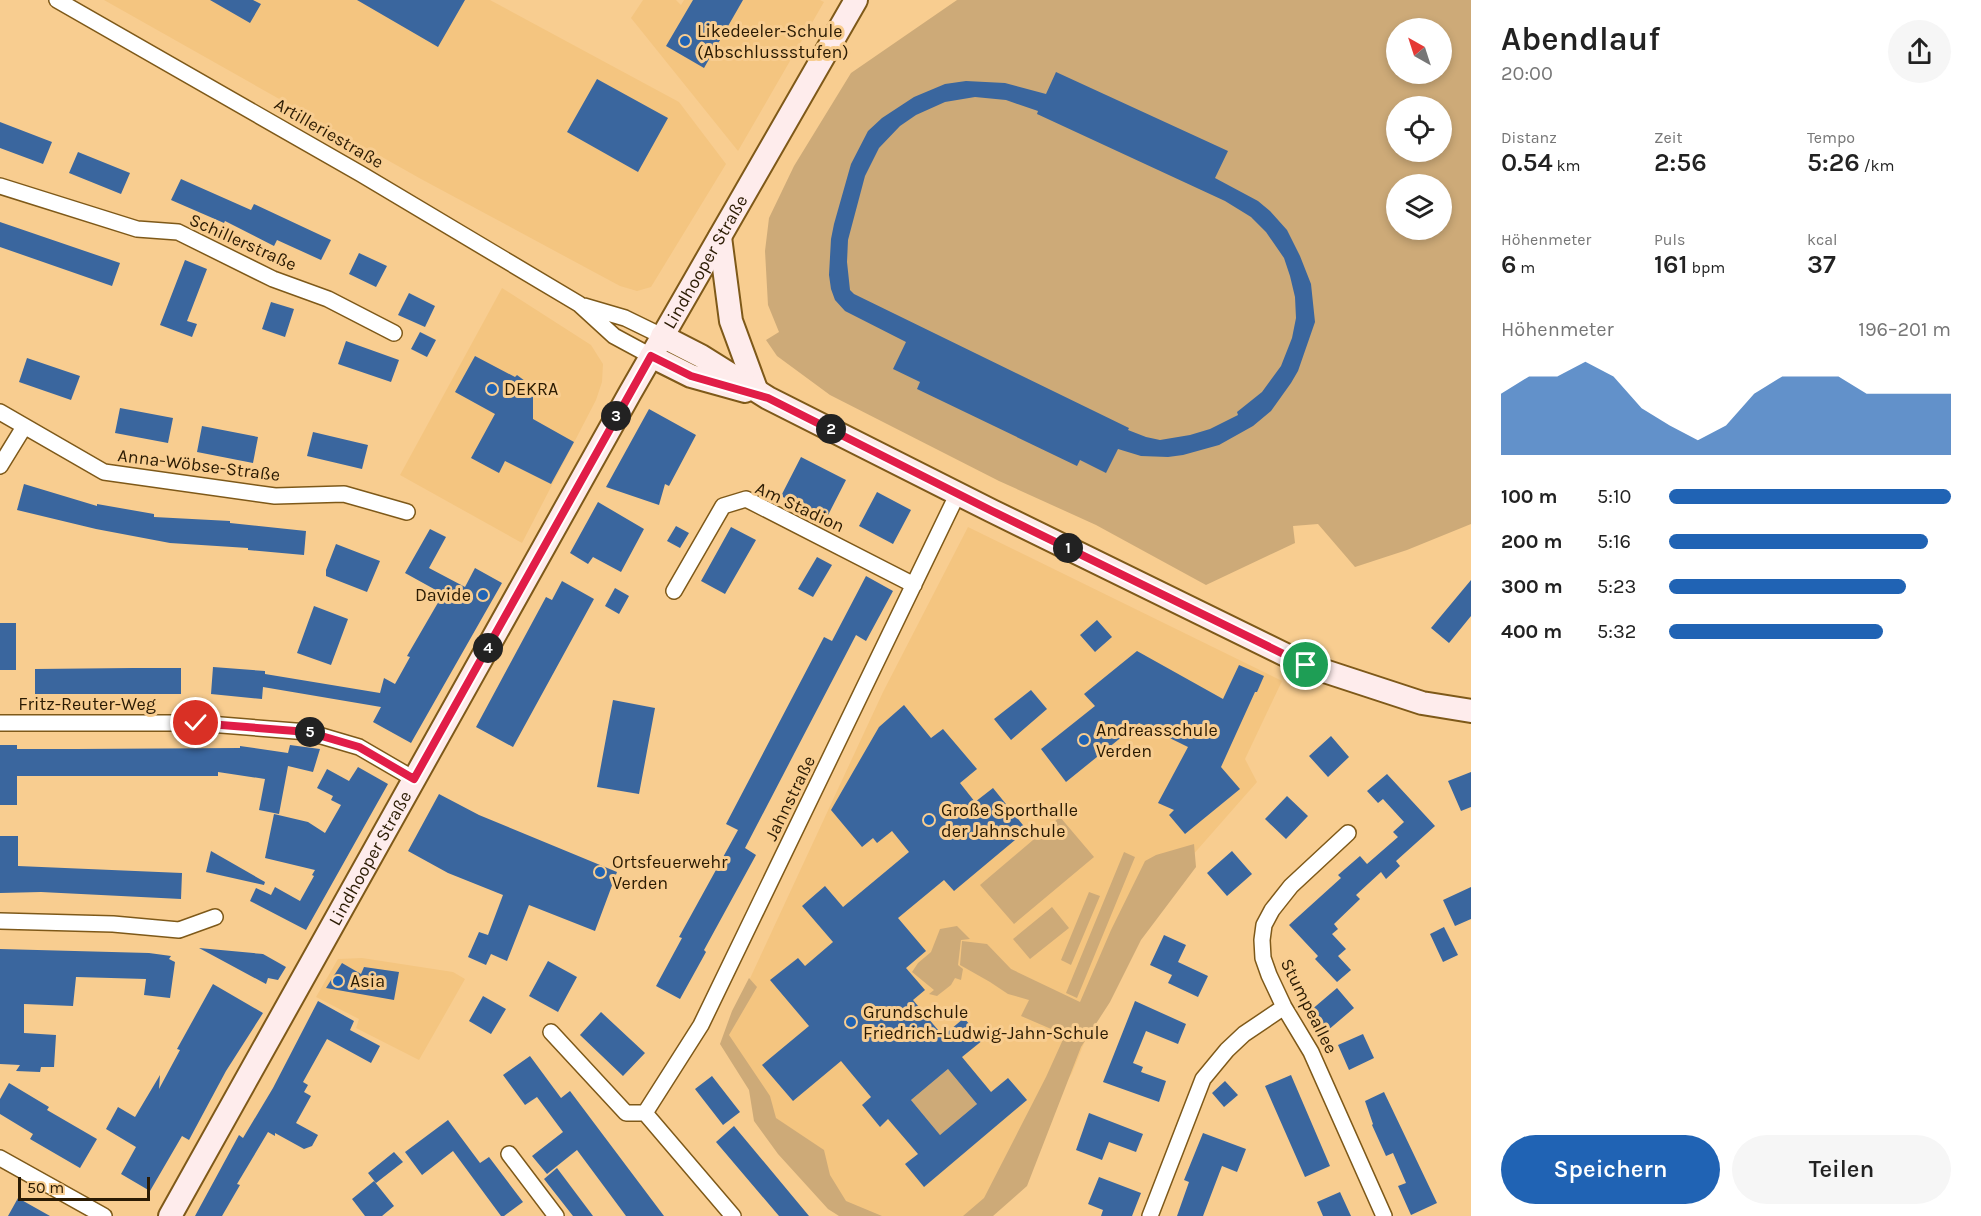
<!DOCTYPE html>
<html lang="de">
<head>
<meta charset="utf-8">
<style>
	:root { --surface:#fff; --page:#f6f6f6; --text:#222; --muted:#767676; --accent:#2063b4 }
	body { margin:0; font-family:Karla,sans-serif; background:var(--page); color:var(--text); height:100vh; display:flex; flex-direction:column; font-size:22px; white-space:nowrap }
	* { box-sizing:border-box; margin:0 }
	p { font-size:20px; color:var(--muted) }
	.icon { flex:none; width:33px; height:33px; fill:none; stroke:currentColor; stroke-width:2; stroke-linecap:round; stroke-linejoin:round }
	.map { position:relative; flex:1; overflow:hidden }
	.side { display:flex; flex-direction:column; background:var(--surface); width:510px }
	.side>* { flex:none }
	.needle { width:39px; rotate:321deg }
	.controls { position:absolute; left:1386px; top:18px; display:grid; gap:12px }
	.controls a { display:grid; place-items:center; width:66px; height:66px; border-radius:50%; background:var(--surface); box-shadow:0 3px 9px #0003; font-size:30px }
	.scale { position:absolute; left:18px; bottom:15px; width:132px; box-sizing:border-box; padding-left:6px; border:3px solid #2b1b03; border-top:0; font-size:16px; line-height:21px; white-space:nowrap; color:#2b1b03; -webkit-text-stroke:4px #f8cd90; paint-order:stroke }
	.pin { position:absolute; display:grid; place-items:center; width:51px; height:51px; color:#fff; margin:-26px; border:3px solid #fff; border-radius:50%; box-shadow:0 2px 6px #0007 }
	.km { position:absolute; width:30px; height:30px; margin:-15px; border-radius:50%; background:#222; color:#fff; font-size:16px; line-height:30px; text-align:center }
	.round { display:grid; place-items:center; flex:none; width:63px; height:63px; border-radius:32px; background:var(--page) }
	.headline { display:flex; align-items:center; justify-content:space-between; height:102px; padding:0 30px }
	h1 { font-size:33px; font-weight:600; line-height:45px }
	.stats { display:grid; grid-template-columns:repeat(3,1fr); gap:9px; height:102px; padding:6px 30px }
	.stats div { display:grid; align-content:center }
	.stats b { font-size:26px; font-weight:600 }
	.stats small { font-size:16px; font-weight:400 }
	.stats p { font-size:16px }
	.chart { height:168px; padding:12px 30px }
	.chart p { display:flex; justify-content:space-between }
	.chart svg { width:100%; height:108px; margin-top:6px; fill:var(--accent); opacity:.7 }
	.cta { display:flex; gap:12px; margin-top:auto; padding:12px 30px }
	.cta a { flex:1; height:69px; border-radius:36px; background:var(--accent); color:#fff; font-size:24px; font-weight:600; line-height:69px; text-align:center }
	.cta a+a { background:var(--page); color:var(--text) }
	ul { padding:0 30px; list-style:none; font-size:20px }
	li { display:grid; grid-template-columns:96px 72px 1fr; align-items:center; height:45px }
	li i { height:15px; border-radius:8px; background:var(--accent) }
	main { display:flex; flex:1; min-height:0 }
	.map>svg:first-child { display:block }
	.built { fill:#f4c580 }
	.green { fill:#cdaa78; fill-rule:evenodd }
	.building { fill:#3a669e; fill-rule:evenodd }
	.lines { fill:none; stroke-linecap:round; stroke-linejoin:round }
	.street-casing { stroke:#7e5919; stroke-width:18 }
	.secondary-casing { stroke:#7e5919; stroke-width:26 }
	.street { stroke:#fff; stroke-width:15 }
	.secondary { stroke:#feecec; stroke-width:22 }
	.route-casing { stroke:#fff; stroke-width:12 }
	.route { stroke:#e11d48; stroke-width:8 }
	.poi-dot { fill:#2063b4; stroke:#f8cd90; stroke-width:2 }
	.labels { text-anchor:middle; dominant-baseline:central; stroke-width:6; stroke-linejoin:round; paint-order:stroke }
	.poi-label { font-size:18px; fill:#2b1b03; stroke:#f8cd90; text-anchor:start }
	.street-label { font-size:18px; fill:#2b1b03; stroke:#f8cd90 }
</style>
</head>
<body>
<main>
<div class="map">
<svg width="1471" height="1216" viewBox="0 0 1471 1216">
	<rect width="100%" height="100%" fill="#f8cd90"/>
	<path class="built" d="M 104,0 L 490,0 L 679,102 L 726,164 L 651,287 L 637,291 L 620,286 L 421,179 Z
		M 643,0 L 676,0 L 681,5 L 684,0 L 820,0 L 824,2 L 738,151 L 631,18 Z
		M 502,288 L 591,345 L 603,364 L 602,382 L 596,400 L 522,543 L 400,475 Z
		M 968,527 L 1282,681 L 1245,759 L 1257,782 L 1184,865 L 1106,989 L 1072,1073 L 1014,1168 L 974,1216 L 858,1216 L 777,1137 L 726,1030 L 883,692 Z
		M 362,958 L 453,972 L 465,979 L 419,1060 L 356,1028 L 359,1019 L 316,997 L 338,959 Z"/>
	<path class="green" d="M 957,0 L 1471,0 L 1471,524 L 1407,550 L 1355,567 L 1318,524 L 1293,526 L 1295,543 L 1206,585 L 1096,525 L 999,481 L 830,395 L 777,356 L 766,340 L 779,332 L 768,305 L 765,251 L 769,218 L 794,166 L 851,73 ZM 1396,28 L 1442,28 L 1442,74 L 1396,74 ZM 1396,106 L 1442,106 L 1442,152 L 1396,152 ZM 1396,184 L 1442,184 L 1442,230 L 1396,230 Z
		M 1060,817 L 1094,857 L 1014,924 L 980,885 Z
		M 1194,844 L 1196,867 L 1141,940 L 1110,1002 L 1081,1047 L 1027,1186 L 993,1216 L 963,1216 L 984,1198 L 1046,1077 L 1065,1035 L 1021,1016 L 1029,1000 L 1008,994 L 990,982 L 960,965 L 962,941 L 987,944 L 1011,969 L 1080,1002 L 1111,930 L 1145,861 L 1156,855 Z
		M 1124,852 L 1135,857 L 1077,998 L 1066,993 Z
		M 1089,892 L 1100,896 L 1071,965 L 1061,960 Z
		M 1052,907 L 1069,928 L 1030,959 L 1013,939 Z
		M 957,926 L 970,939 L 961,940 L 958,965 L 963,969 L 961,980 L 955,978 L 951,985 L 937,996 L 929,994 L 934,990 L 912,972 L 918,963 L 931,952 L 940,929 Z
		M 749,978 L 757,987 L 729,1035 L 770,1096 L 776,1118 L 824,1150 L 830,1175 L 846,1201 L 882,1216 L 839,1216 L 828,1209 L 778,1154 L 754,1121 L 749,1090 L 720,1044 L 732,1011 Z
		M 948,1069 L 977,1104 L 940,1135 L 911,1100 Z"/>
	<path class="building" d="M 210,0 L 253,0 L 261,4 L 250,23 Z
		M 357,0 L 465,0 L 438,47 Z
		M 693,0 L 743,0 L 704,68 L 666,46 Z
		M 1056,72 L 1228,151 L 1215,178 L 1258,201 L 1270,211 L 1287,230 L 1300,256 L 1311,284 L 1315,322 L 1298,371 L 1291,383 L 1271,411 L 1253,426 L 1219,445 L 1183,455 L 1168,457 L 1141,456 L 1118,449 L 1106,473 L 1080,460 L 1077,466 L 917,389 L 920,382 L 893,369 L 906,342 L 845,311 L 835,300 L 831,289 L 829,275 L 831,239 L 834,224 L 851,164 L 868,131 L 882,118 L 914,97 L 945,84 L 966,81 L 1005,83 L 1046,94 ZM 975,97 L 1006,100 L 1038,111 L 1037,114 L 1225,201 L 1251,217 L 1266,232 L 1284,258 L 1290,276 L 1295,297 L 1296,318 L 1292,338 L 1281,366 L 1262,392 L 1237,412 L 1238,415 L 1210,429 L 1190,435 L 1160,440 L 1146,437 L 1128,430 L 1129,428 L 854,294 L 850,290 L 847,262 L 848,240 L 865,176 L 879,148 L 900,126 L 916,115 L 945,102 Z
		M 597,79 L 668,118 L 638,172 L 567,132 Z
		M 0,122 L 52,142 L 43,164 L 0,148 Z
		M 78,152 L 130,173 L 121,194 L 69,173 Z
		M 181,179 L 251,210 L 254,204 L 331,240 L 321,260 L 277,240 L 274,246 L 225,221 L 224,223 L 171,200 Z
		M 0,222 L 120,263 L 112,286 L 0,247 Z
		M 359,253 L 387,266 L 376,287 L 349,274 Z
		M 185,260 L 207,269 L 187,321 L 197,324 L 192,337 L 160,325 Z
		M 409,293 L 435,306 L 425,327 L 398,315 Z
		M 271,302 L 294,309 L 285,337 L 262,329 Z
		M 420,332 L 436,340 L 427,357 L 411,349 Z
		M 346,341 L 399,360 L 391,382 L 338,364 Z
		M 475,356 L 515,377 L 517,375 L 525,381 L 533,397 L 533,419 L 574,442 L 551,484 L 505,461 L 499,473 L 471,458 L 495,414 L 455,392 Z
		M 27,358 L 80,376 L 71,400 L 19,382 Z
		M 120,408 L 173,418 L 168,443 L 115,433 Z
		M 649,409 L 696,435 L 669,486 L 665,484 L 659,505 L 606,487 Z
		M 202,426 L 258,437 L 253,463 L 197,452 Z
		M 313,432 L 368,445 L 362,469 L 307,456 Z
		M 801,457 L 846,480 L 826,519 L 781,496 Z
		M 24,484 L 97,506 L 97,504 L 154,514 L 154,517 L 230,521 L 230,523 L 306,531 L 304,555 L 248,550 L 248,548 L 170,543 L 96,529 L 17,510 Z
		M 877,492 L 911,510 L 893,544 L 859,526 Z
		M 598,502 L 644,529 L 621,572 L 593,557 L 588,564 L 570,553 Z
		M 676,526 L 689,533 L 680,548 L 667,541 Z
		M 731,527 L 756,540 L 725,594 L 701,581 Z
		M 430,529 L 446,537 L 429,568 L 465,587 L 475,568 L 502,583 L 411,743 L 373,722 L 381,707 L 263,687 L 262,699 L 211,694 L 213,667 L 265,671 L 265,674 L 380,693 L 384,678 L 395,684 L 410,657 L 407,656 L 443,594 L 405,573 Z
		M 336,544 L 380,561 L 367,592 L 326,576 L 326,570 Z
		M 817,557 L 832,565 L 813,597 L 798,589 Z
		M 866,576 L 893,591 L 866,641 L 856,635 L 745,848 L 756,855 L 704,950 L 706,952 L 680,999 L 656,986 L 682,938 L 679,937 L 738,830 L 726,824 L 824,637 L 832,641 Z
		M 1471,580 L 1471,616 L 1449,643 L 1431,628 Z
		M 562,581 L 594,599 L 513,747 L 476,727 L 546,597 L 552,600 Z
		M 615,588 L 629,596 L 619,614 L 605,606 Z
		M 314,606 L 348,619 L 331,665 L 297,653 Z
		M 1097,620 L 1112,637 L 1095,652 L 1080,635 Z
		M 0,623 L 16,623 L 16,670 L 0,670 Z
		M 1137,651 L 1223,699 L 1239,665 L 1264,676 L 1257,692 L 1255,692 L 1221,767 L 1240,789 L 1185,834 L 1169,815 L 1174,810 L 1158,803 L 1188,747 L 1139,723 L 1066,782 L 1041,749 L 1095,706 L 1084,694 Z
		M 133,668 L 181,668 L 181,694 L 35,694 L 35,669 Z
		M 1031,690 L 1047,709 L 1011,740 L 994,719 Z
		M 613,700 L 655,708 L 639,794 L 597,787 Z
		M 904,705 L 931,738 L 943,729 L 977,769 L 960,783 L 975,802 L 993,788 L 1027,830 L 954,891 L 944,880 L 898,918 L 926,951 L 906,968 L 925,990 L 913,1000 L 943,1036 L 964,1018 L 983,1040 L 962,1057 L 991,1092 L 1008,1078 L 1027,1100 L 924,1187 L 905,1164 L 918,1154 L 888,1119 L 880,1127 L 862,1105 L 871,1097 L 841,1061 L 793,1101 L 762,1065 L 809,1026 L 770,980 L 798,958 L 805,966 L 833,942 L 802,906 L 825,886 L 843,907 L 909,852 L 892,831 L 877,843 L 873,838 L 862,847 L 831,810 L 879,727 ZM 948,1069 L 977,1104 L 940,1135 L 911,1100 Z
		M 1331,736 L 1349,757 L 1328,777 L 1309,756 Z
		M 0,745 L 17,745 L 17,749 L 76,749 L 240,748 L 240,746 L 288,753 L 290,745 L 320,749 L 313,772 L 288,766 L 279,814 L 259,810 L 265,779 L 218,772 L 218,776 L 17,776 L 17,805 L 0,805 Z
		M 358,767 L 388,784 L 306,930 L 250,901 L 256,888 L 271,895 L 275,887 L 300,901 L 314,876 L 312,875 L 315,870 L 265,858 L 274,814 L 308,822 L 325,833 L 341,805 L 331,800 L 333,796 L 317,788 L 327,769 L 349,781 Z
		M 1471,772 L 1471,807 L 1461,811 L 1448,781 Z
		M 1387,774 L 1435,826 L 1396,861 L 1400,866 L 1386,879 L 1381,872 L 1356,895 L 1360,899 L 1334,924 L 1338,929 L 1332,934 L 1346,949 L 1338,956 L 1351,970 L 1337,982 L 1315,959 L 1318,956 L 1289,925 L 1341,878 L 1338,875 L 1360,856 L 1367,864 L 1398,837 L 1393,832 L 1404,822 L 1383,799 L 1378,803 L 1367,791 Z
		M 439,794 L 479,815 L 617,872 L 595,931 L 529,905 L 507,961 L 491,954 L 486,965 L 468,957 L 479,932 L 488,935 L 503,895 L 448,873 L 408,851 Z
		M 1287,796 L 1308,816 L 1286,839 L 1265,819 Z
		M 0,836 L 18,836 L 18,866 L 182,873 L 181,899 L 41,892 L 0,893 Z
		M 211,851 L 265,882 L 264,885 L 206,872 Z
		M 1232,851 L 1252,874 L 1227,896 L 1207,873 Z
		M 1471,887 L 1471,919 L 1455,926 L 1443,900 Z
		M 1444,927 L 1458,955 L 1443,962 L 1430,934 Z
		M 1164,935 L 1186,945 L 1178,962 L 1208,976 L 1198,997 L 1168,983 L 1172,975 L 1150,965 Z
		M 199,948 L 263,954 L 286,967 L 278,980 L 268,978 L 266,984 Z
		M 0,949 L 149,953 L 171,956 L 169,959 L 175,962 L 170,998 L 144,995 L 146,979 L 76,977 L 73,1006 L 24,1004 L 24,1033 L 56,1035 L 54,1067 L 41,1067 L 40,1072 L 16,1071 L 20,1065 L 0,1064 Z
		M 548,961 L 577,977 L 558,1012 L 529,996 Z
		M 342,963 L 361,974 L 364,967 L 399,972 L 394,1000 L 326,988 Z
		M 213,984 L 263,1013 L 226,1071 L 189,1140 L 182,1136 L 150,1191 L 121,1174 L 136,1147 L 106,1129 L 118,1107 L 135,1117 L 160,1075 L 159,1089 L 180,1050 L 177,1049 Z
		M 1337,988 L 1354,1008 L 1327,1031 L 1310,1011 Z
		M 483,996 L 506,1009 L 491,1034 L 469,1021 Z
		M 318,1001 L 354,1021 L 350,1030 L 380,1046 L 371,1063 L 327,1039 L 303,1082 L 308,1085 L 304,1092 L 311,1096 L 296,1123 L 318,1135 L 312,1146 L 304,1149 L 275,1133 L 275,1136 L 268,1132 L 237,1184 L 240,1185 L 222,1216 L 195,1216 L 239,1135 L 243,1138 L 273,1088 Z
		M 1135,1001 L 1186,1024 L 1178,1044 L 1146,1031 L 1133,1063 L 1143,1067 L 1141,1072 L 1166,1081 L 1159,1102 L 1103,1082 Z
		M 601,1012 L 645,1053 L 623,1076 L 580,1035 Z
		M 1363,1034 L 1374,1058 L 1349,1070 L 1338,1045 Z
		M 530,1056 L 561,1098 L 570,1091 L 664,1216 L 626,1216 L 577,1150 L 547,1174 L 532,1156 L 563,1132 L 537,1097 L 525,1105 L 503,1075 Z
		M 1291,1075 L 1330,1166 L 1305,1177 L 1265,1086 Z
		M 712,1076 L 740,1112 L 723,1125 L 695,1089 Z
		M 1225,1081 L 1238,1095 L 1224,1107 L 1212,1093 Z
		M 9,1083 L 49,1107 L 47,1110 L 97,1139 L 80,1168 L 30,1139 L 33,1134 L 0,1114 L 0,1099 Z
		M 1384,1092 L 1437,1203 L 1411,1215 L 1398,1186 L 1406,1183 L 1393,1153 L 1386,1156 L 1372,1125 L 1373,1124 L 1365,1101 Z
		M 1089,1113 L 1143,1134 L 1136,1152 L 1109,1142 L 1102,1160 L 1076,1150 Z
		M 448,1120 L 480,1163 L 489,1157 L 523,1202 L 504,1216 L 501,1216 L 453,1151 L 422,1175 L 405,1152 Z
		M 734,1126 L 809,1216 L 779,1216 L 716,1142 Z
		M 1203,1133 L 1246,1149 L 1237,1172 L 1222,1166 L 1203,1216 L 1177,1216 L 1189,1182 L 1184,1180 Z
		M 394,1152 L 403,1162 L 376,1183 L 368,1173 Z
		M 557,1168 L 593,1216 L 573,1216 L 544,1179 Z
		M 1099,1177 L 1141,1193 L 1132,1216 L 1101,1216 L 1103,1210 L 1088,1204 Z
		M 374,1181 L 394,1206 L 382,1216 L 365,1216 L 352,1199 Z
		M 1340,1192 L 1351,1216 L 1323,1216 L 1317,1202 Z
		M 18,1198 L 50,1216 L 8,1216 Z"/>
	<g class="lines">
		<defs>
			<path id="street" d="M 57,0 L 361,174 L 579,304 L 614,336 L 651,356
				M 0,186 L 137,229 L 178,232 L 273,279 L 328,299 L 394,333
				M 584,306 L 625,318 L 662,336
				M 0,412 L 104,472 L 275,496 L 344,494 L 407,512
				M 0,466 L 24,427
				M 674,591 L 723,506 L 746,499 L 914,585
				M 0,723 L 196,723 L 308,732 L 359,747 L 414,779
				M 1348,833 L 1291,886 L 1272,910 L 1264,925 L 1262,940 L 1263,958 L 1269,975 L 1284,1007 L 1311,1052 L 1384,1216
				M 0,921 L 113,924 L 179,930 L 215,917
				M 551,1032 L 626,1113 L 645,1113 L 733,1216
				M 645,1113 L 701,1025 L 958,493
				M 509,1154 L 556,1216
				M 0,1158 L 104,1216
				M 1150,1216 L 1203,1079 L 1227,1050 L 1244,1034 L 1284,1007"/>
			<g id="secondary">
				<path d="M 720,237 L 731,321 L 756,389"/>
				<path d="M 662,336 L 701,356 L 768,398 L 992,511 L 1306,665 L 1422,703 L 1471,711"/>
				<path d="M 651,356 L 691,376 L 745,391"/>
				<path id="s1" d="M 170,1216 L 630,393 L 856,0"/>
			</g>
		</defs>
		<use href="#street" class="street-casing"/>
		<use href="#secondary" class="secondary-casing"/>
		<use href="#street" class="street"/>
		<use href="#secondary" class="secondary"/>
	</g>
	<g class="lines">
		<defs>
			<path id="route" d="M 196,723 L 308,732 L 359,747 L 414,779 L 651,356 L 691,376 L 768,398 L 992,511 L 1306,665"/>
		</defs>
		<use href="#route" class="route-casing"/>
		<use href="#route" class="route"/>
	</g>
	<g class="poi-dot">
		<circle cx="685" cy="41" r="6"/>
		<circle cx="492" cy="389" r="6"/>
		<circle cx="483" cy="595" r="6"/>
		<circle cx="1084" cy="740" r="6"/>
		<circle cx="929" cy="820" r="6"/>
		<circle cx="600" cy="872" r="6"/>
		<circle cx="338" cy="981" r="6"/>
		<circle cx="851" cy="1022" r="6"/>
	</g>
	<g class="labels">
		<g class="poi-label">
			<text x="697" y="31">Likedeeler-Schule<tspan x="697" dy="21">(Abschlussstufen)</tspan></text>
			<text x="504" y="389">DEKRA</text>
			<text x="471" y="595" text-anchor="end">Davide</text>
			<text x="1096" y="730">Andreasschule<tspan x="1096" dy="21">Verden</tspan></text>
			<text x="941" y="810">Große Sporthalle<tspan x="941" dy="21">der Jahnschule</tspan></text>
			<text x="612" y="862">Ortsfeuerwehr<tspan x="612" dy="21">Verden</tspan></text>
			<text x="350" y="981">Asia</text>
			<text x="863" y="1012">Grundschule<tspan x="863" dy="21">Friedrich-Ludwig-Jahn-Schule</tspan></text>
		</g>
		<g class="street-label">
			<text transform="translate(329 133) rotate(30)">Artilleriestraße</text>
			<text transform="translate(243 242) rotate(24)">Schillerstraße</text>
			<text stroke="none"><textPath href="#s1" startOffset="1094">Lindhooper Straße</textPath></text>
			<text transform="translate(199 465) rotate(7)">Anna-Wöbse-Straße</text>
			<text transform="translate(800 507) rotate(25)">Am Stadion</text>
			<text x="87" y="704">Fritz-Reuter-Weg</text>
			<text transform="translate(790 798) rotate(-64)">Jahnstraße</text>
			<text stroke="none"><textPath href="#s1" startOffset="410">Lindhooper Straße</textPath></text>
			<text transform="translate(1309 1006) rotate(63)">Stumpeallee</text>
		</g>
	</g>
</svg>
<div class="controls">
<a><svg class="needle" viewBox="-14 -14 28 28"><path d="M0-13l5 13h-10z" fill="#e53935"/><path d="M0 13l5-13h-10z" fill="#767676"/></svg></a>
<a><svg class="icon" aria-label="locate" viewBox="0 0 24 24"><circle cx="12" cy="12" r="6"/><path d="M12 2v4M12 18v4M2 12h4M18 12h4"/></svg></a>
<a><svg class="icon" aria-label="layers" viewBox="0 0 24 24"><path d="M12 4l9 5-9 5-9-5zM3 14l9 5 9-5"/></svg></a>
</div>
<div class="scale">50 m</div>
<div class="pin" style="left:1306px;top:665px;background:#1e9e55"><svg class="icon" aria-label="arrive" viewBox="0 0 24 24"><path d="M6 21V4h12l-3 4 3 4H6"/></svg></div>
<div class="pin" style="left:196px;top:723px;background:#d93025"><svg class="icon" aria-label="check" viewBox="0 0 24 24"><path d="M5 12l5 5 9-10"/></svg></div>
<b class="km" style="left:1068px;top:548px">1</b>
<b class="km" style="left:831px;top:429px">2</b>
<b class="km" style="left:616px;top:416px">3</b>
<b class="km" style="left:488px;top:648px">4</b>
<b class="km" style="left:310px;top:732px">5</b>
</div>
<section class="side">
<div class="headline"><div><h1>Abendlauf</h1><p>20:00</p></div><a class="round"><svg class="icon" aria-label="share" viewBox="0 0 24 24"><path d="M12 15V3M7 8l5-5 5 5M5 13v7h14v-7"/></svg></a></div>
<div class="stats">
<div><p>Distanz</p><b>0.54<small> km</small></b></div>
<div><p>Zeit</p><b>2:56</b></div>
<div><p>Tempo</p><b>5:26<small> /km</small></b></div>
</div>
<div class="stats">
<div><p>Höhenmeter</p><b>6<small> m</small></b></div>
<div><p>Puls</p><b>161<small> bpm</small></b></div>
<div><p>kcal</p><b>37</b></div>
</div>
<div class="chart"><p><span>Höhenmeter</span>196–201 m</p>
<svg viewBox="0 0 160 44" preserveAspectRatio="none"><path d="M0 44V19L10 12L20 12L30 6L40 12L50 25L60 32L70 38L80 32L90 19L100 12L110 12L120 12L130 19L140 19L150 19L160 19V44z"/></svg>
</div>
<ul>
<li><b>100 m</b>5:10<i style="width:100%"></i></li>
<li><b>200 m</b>5:16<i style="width:92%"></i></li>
<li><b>300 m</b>5:23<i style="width:84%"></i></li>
<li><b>400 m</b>5:32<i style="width:76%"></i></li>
</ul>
<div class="cta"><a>Speichern</a><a>Teilen</a></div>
</section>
</main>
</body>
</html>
